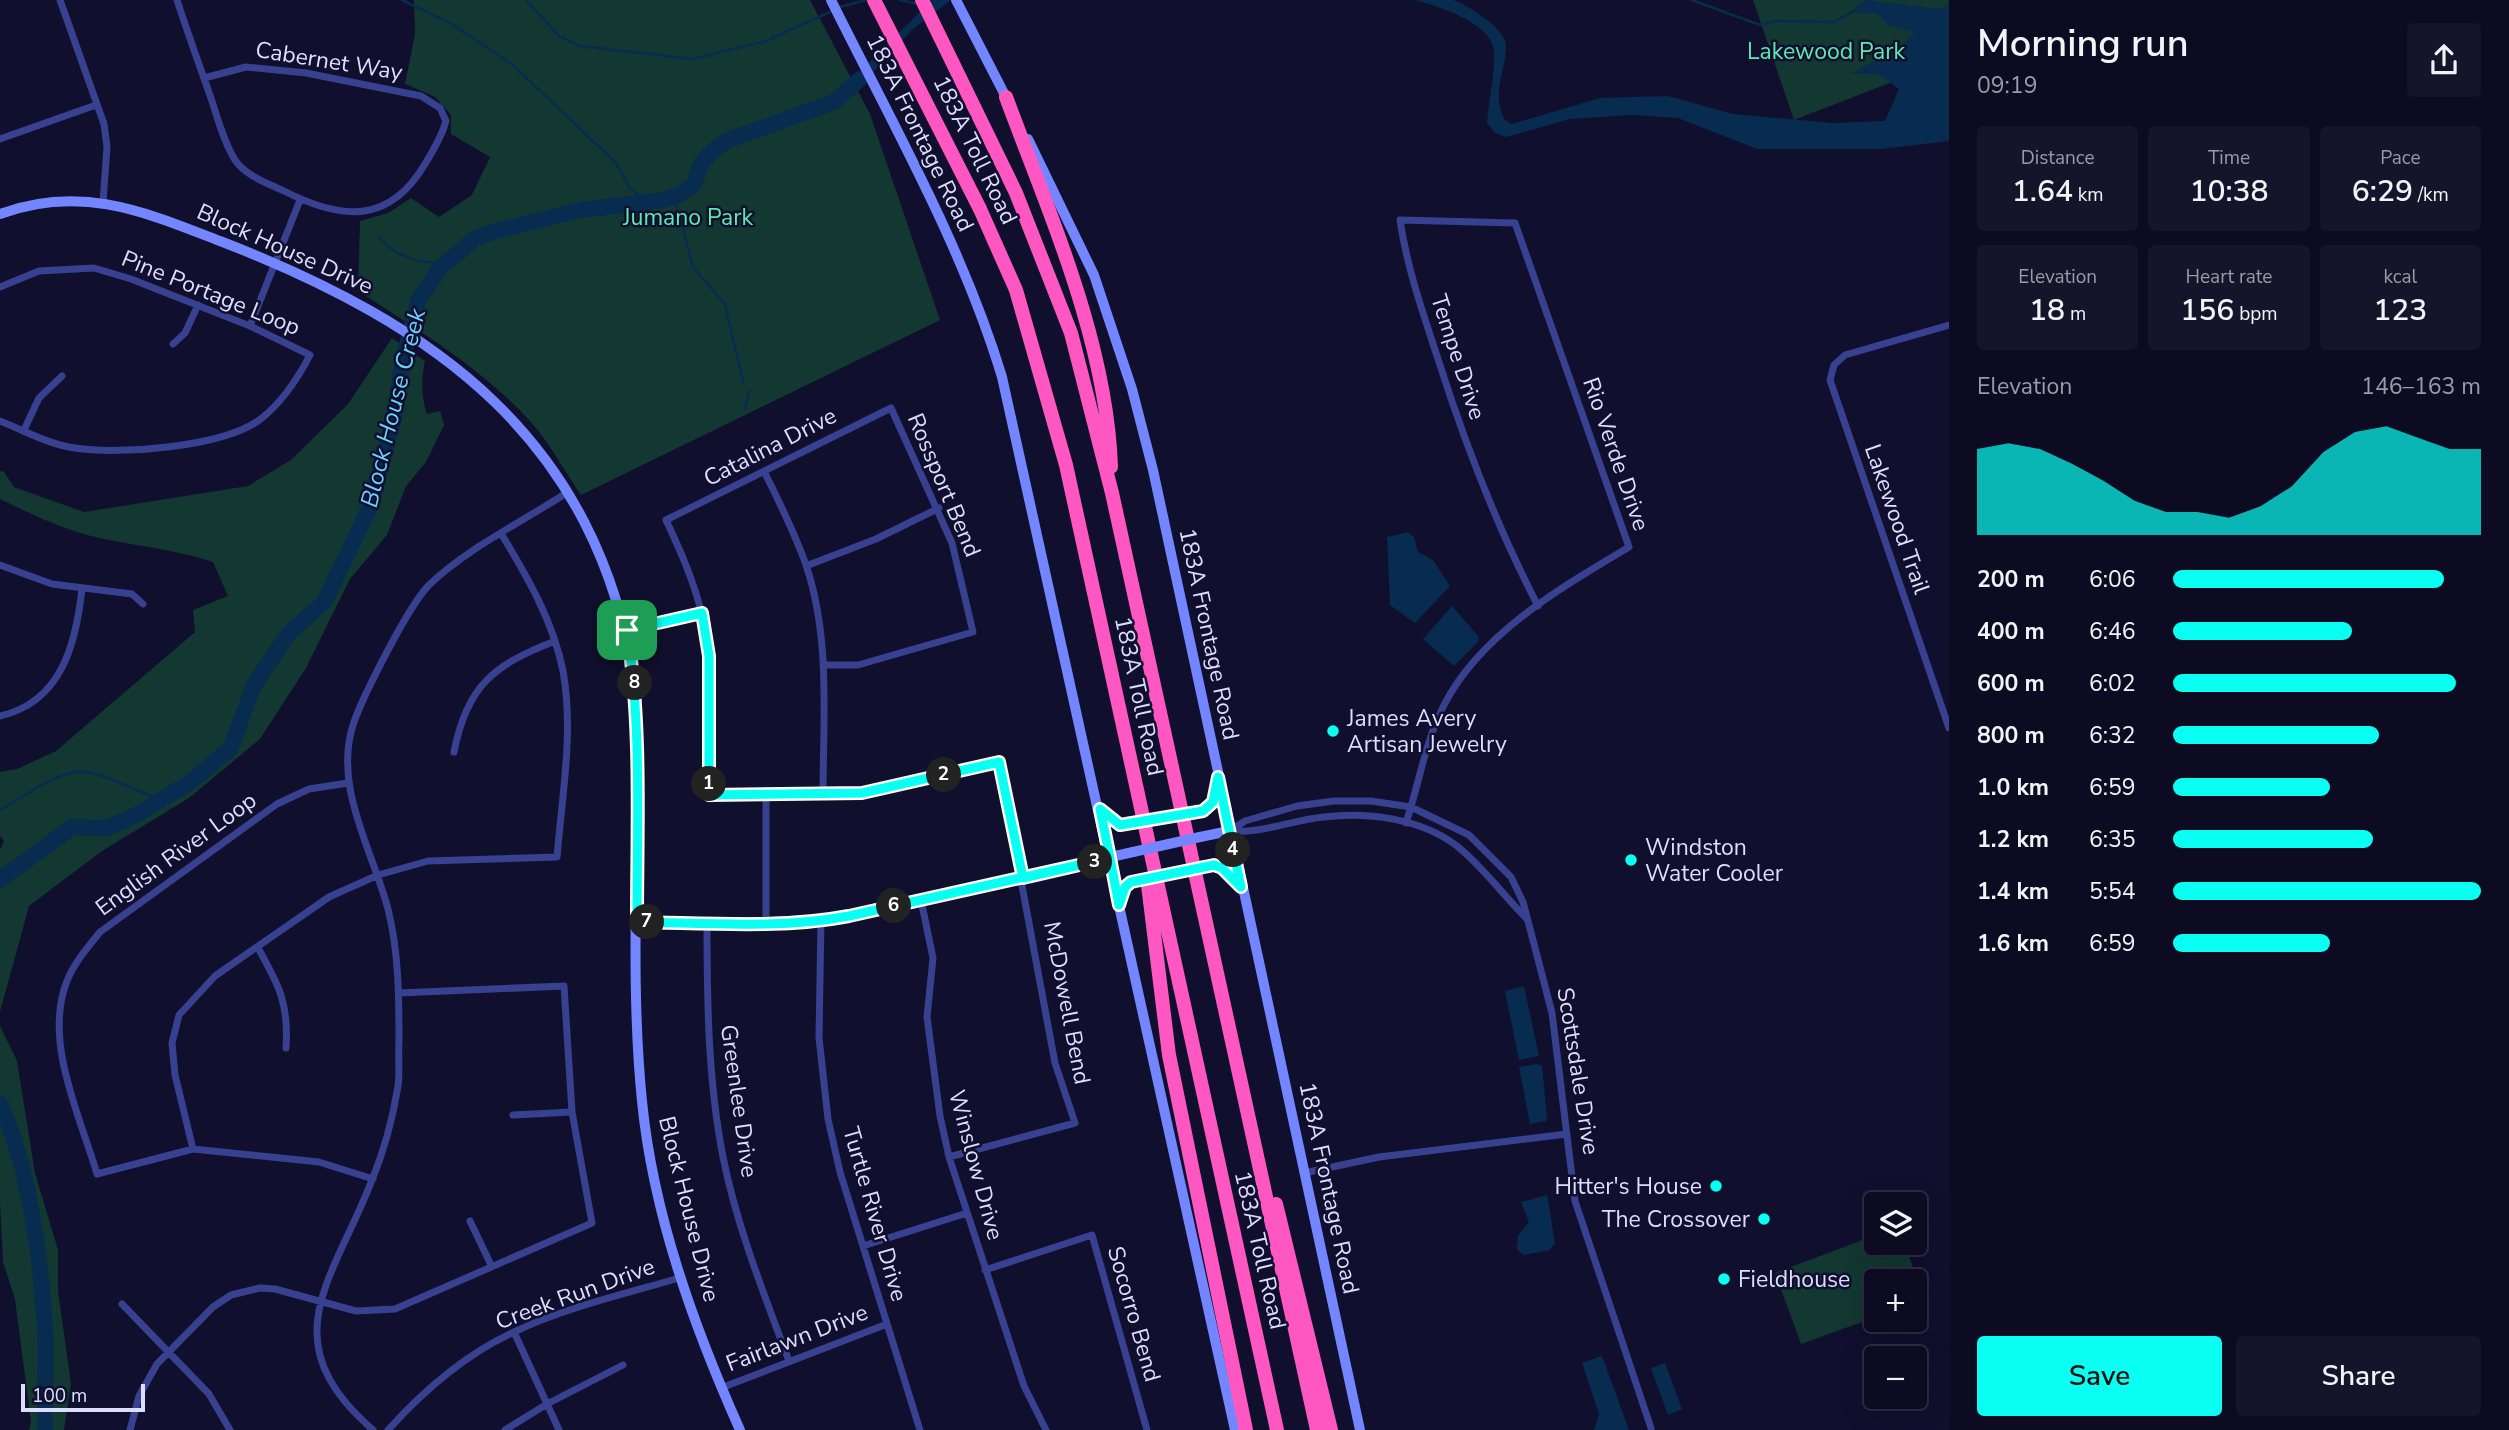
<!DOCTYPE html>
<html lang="en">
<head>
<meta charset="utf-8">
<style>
	:root { --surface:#0c0b22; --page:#15142a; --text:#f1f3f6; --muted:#9a9ba5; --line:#2c2b40; --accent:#08fff2 }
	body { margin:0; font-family:"Nunito Sans",sans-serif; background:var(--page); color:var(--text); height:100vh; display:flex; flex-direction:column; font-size:26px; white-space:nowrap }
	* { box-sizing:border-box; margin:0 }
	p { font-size:23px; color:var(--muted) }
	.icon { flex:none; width:38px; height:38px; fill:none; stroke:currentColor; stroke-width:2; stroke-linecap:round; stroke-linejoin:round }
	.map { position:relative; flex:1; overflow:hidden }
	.details { display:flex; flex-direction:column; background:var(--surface); width:560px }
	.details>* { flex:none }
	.tools { position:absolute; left:1864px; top:1192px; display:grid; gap:14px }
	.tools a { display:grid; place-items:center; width:63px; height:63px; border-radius:7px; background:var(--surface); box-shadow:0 7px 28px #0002,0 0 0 2px var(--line); font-size:35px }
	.scale { position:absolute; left:21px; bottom:18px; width:124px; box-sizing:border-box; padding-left:7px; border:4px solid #dcddff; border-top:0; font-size:19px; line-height:24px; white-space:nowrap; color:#dcddff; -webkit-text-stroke:5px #100f2d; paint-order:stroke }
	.pin { position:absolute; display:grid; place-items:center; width:60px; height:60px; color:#fff; margin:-30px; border-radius:14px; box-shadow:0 4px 10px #0006 }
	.km { position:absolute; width:35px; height:35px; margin:-18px; border-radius:50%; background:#222; color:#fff; font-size:19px; line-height:35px; text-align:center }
	.round { display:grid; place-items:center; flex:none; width:74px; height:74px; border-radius:7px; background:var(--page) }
	.head { display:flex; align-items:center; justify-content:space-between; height:119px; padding:0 28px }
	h1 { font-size:38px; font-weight:600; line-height:52px }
	.stats { display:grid; grid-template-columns:repeat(3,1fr); gap:10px; height:119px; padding:7px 28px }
	.stats div { display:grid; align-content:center; border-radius:7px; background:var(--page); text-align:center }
	.stats b { font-size:30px; font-weight:600 }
	.stats small { font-size:19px; font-weight:400 }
	.stats p { font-size:19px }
	.chart { height:196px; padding:14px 28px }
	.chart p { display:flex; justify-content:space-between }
	.chart svg { width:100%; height:126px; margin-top:7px; fill:var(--accent); opacity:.7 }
	.cta { display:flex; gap:14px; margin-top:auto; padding:14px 28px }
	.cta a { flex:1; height:80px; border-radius:7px; background:var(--accent); color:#111; font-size:28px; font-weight:600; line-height:80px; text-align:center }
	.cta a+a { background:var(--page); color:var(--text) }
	ul { padding:0 28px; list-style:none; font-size:23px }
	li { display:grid; grid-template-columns:112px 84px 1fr; align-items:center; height:52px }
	li i { height:18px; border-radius:9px; background:var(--accent) }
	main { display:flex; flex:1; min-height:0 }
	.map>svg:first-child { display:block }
	.green { fill:#123831 }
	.water { fill:#072c4f }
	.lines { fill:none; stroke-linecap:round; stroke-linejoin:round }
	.stream { stroke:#072c4f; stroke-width:2.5 }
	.river { stroke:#072c4f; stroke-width:16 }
	.street { stroke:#37418f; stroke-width:7 }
	.secondary { stroke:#7385ff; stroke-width:10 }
	.highway { stroke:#ff57c1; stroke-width:14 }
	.secondary-bridge { stroke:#7385ff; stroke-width:10 }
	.route-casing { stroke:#fff; stroke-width:14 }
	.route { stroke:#08fff2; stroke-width:9 }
	.poi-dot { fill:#08fff2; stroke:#100f2d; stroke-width:2.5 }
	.labels { text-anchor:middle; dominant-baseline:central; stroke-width:5; stroke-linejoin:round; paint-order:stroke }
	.park-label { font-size:23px; fill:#5de9b1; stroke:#100f2d }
	.street-label { font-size:23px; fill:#dcddff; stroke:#100f2d }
	.poi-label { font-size:23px; fill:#dcddff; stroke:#100f2d; text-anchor:start }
	.water-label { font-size:24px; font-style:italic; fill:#6ad1ff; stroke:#100f2d }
</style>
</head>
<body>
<main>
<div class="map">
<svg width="1949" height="1430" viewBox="0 0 1949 1430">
	<rect width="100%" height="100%" fill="#100f2d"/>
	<path class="green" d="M 414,0 L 810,0 L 870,114 L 940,320 L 581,495 C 566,473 553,449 536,428 C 488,372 420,331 358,291 L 360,221 L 388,213 L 411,198 L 439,217 L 472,195 L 490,157 L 451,134 L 451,115 L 435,97 L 405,84 L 415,34 Z
		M 1753,0 L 1949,0 L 1949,60 L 1794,120 Z
		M 392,338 L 425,361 C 421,380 421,396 427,414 L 440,411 L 444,425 L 426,462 L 406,486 L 387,535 L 350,579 L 306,668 L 260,739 L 189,798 L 102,851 L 29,906 L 0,1012 L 0,850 L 4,841 L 0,836 L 0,772 L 17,769 L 56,751 L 195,632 L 193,610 L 228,596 L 213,562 C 171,548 132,546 91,536 C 59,527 30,514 0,499 L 0,471 L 4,472 L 14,487 L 84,512 L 248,486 L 291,460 L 348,404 Z
		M 0,1026 L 17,1061 L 35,1173 L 58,1250 L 58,1291 L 71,1384 L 64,1430 L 29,1430 L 31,1422 L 15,1299 L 3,1262 L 0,1202 Z
		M 1876,1235 L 1876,1242 L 1904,1243 L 1925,1299 L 1915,1303 L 1914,1281 L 1876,1281 L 1876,1317 L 1801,1344 L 1775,1273 Z"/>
	<path class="water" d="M 932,0 L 951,0 L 912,30 L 849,98 L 843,88 Z
		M 1414,0 C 1426,0 1441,0 1453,0 C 1467,4 1505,29 1506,44 C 1507,70 1490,92 1505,120 L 1512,124 L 1600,98 L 1668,96 L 1733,114 L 1832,123 L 1885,121 L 1899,89 L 1879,74 L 1850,74 L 1901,47 L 1914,32 L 1888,25 L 1877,13 L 1849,13 L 1865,0 L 1940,9 L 1949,4 L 1949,141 L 1881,149 L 1757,149 L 1678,118 L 1632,115 L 1570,119 L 1506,137 L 1495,133 L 1487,123 C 1489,99 1495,74 1494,51 C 1492,23 1436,5 1414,0 Z
		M 1408,532 L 1414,537 L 1418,552 L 1433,560 L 1450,586 L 1415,623 L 1390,605 L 1387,537 Z
		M 1452,606 L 1479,637 L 1478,642 L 1454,666 L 1423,639 Z
		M 1524,986 L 1539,1056 L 1519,1060 L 1505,991 Z
		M 1538,1064 L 1542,1066 L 1547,1117 L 1546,1121 L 1530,1124 L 1519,1067 Z
		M 1547,1195 L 1555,1243 L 1550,1250 L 1524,1255 L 1517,1250 L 1518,1236 L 1529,1222 L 1521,1202 Z
		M 1602,1356 L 1629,1430 L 1594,1430 L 1599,1414 L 1582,1363 Z
		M 1665,1363 L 1682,1409 L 1668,1415 L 1651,1368 Z"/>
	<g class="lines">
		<path class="stream" d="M 402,0 L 450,23 L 513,65 L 616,163 L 629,187 L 645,201
			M 526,0 L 559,36 L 580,46 L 693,59 L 766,41 L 834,10
			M 900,0 L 918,4
			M 1692,0 L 1760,25 L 1776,21 L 1834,22 L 1852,12
			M 840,7 L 866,0
			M 674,196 L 693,267 L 725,304 L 743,382
			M 379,237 C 396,258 420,263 446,263
			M 745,409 L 749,391
			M 0,810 C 24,797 47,778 74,772 C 95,768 138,792 158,799"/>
		<path class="river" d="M 0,880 L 72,827 L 107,828 L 136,815 L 189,783 L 230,749 L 254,685 L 289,633 L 324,602 L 371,505 L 395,414 L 402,364 L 418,301 L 439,269 L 474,239 L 492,232 L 580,210 L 664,200 L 681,194 L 694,184 L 700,166 L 710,153 L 726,141 L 834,102 L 860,79
			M 0,1103 C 30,1171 40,1253 45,1328 C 47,1362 44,1396 45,1430"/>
		<path class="street" d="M 60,0 L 104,124 L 107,147 L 103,202
			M 177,0 C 188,34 200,67 212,101 C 218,120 224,142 235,160 C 246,176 267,183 284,191 C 341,220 389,225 425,164 C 433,151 442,136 446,121 L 440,108 L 421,96 L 306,73 L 246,67 L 204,78
			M 0,139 L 96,105
			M 0,287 L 39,271 L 94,268 L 131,279 L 250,326 L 310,355 C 298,378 282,402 262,418 C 226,447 120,455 75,448 C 50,445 23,430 0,421
			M 1949,325 L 1845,355 L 1834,365 L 1830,380 L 1949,728
			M 250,326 L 300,200
			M 173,344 L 185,333 L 198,305
			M 24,430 L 39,398 L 62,376
			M 764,471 C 779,502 795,533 806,565 C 831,639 823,720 823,796
			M 0,565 L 52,584 L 132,594 L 143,604
			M 806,566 L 876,539 L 939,508
			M 627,630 L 702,613
			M 823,665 L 858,665 L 973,632 L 952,543 L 891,408 L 666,520 C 680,550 693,579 701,611 C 717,669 709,735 709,795 L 862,793 L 999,762 L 1055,1063 L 1075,1123 L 949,1157
			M 0,716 C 62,702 76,643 82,589
			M 454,752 C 467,685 494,665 555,641
			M 348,783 L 309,789 L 277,804 L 100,932 C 88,947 74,963 67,981 C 43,1041 80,1116 97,1174 L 193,1149 L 319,1162 L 373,1179
			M 1406,823 C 1419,784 1425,742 1444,705 C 1481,633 1562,587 1629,547 L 1515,223 L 1400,220 C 1407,268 1423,313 1438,359 C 1465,444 1497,527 1538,606
			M 1229,831 C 1262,834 1292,820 1324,817 C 1368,812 1420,818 1457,846 C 1482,866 1504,896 1527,919
			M 1230,831 L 1245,821 L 1297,806 L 1334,801 L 1371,801 L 1411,807 L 1469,835 L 1511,877 L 1523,902 L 1552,1013 L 1575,1201 L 1651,1428
			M 921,900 L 933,958 L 927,1017 L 940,1116 L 949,1157 L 1024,1386 L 1046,1430
			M 821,920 L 819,1038 L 828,1119 L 840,1172 L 920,1430
			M 766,922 L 766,796
			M 707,923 C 707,1001 708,1080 723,1157 C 737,1227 764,1294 789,1361
			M 258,948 C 279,985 289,1004 286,1048
			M 513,1115 L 572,1112
			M 193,1149 L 175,1075 L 172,1043 L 179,1015 L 215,976 L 329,897 L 378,875 L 428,861 L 557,857 C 562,796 574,731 563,671 C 553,621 528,578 502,535
			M 1304,1173 L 1379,1157 L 1567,1134
			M 470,1221 L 492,1267
			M 863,1246 L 967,1213
			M 985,1270 L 1092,1235 L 1147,1430
			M 122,1304 L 209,1394 L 230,1430
			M 514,1332 L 559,1430
			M 721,1388 L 887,1324
			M 130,1430 L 139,1396 L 157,1364 L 213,1307 L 231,1295 L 260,1288 L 275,1289 L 356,1311 L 395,1309 L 592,1223 L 572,1112 L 564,986 L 399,993
			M 373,1430 C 270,1340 333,1281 372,1180 C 384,1151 393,1117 398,1086 C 400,1073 398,1057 399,1043 C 399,998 399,953 388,909 C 372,849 332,785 354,722 C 364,694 409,605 429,585 C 469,547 522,522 568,492
			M 388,1430 C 424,1390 464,1355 514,1332 C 566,1307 626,1294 682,1277
			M 505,1430 L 547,1404 L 623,1365"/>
		<path class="secondary" d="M 831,0 C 892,123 962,245 1002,377 L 1235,1430
			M 956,0 L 1009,103
			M 1028,139 L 1094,275 L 1132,389 L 1153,470 L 1360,1430
			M 0,214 C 81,184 145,212 220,241 C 437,325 597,439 635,683 C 642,822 628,963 642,1101 C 653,1214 694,1327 740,1430
			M 1100,809 L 1113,822 L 1131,825
			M 1194,813 L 1209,807 L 1217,786
			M 1200,837 L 1229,831
			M 1205,865 L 1222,868 L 1240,885
			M 1120,901 L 1125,887 L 1137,880
			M 637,922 L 766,922 L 835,919 L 1133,852"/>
		<path class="highway" d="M 874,0 L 980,209 L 1016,290 L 1066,465 L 1277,1430
			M 922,0 L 1016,193 L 1071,333 L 1112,493 L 1317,1430
			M 1006,97 C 1049,213 1107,342 1111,467
			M 1148,885 L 1169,1055 L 1246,1430
			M 1276,1204 L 1331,1430"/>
		<path class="secondary-bridge" d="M 1131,825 L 1194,813
			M 1133,852 L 1200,837
			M 1137,880 L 1205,865"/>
	</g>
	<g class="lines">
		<defs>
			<path id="route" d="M 627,630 L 702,613 L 709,656 L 709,795 L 862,793 L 999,762 L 1023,878 L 1110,858 L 1119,905 L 1125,887 L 1131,882 L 1214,865 L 1222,868 L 1241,887 L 1218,777 L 1213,802 L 1203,811 L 1120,825 L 1100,809 L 1110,858 L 849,916 C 781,929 707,923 637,922 C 637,825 642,727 627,630"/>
		</defs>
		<use href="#route" class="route-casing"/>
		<use href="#route" class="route"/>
	</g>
	<g class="poi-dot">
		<circle cx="1333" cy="731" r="7"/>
		<circle cx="1631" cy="860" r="7"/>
		<circle cx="1716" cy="1186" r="7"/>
		<circle cx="1764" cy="1219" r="7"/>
		<circle cx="1724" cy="1279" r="7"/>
	</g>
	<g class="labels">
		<g class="park-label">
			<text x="1826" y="51">Lakewood Park</text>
			<text x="688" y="217">Jumano Park</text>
		</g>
		<g class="street-label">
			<text transform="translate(329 61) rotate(9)">Cabernet Way</text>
			<text transform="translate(920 133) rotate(64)">183A Frontage Road</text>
			<text transform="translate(975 150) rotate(64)">183A Toll Road</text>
			<text transform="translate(285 249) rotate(24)">Block House Drive</text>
			<text transform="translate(211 293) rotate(22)">Pine Portage Loop</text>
			<text transform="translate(1458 357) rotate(72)">Tempe Drive</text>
			<text transform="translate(770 447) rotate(-27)">Catalina Drive</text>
			<text transform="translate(1616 454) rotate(71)">Rio Verde Drive</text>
			<text transform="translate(944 485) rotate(67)">Rossport Bend</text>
			<text transform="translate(1897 519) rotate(71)">Lakewood Trail</text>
			<text transform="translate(1209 634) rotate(78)">183A Frontage Road</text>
			<text transform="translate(1139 696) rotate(78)">183A Toll Road</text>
			<text transform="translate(176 854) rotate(-36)">English River Loop</text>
			<text transform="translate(1067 1003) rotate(79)">McDowell Bend</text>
			<text transform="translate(1578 1071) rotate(81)">Scottsdale Drive</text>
			<text transform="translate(739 1101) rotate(82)">Greenlee Drive</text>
			<text transform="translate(976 1165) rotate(75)">Winslow Drive</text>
			<text transform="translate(1329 1188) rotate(78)">183A Frontage Road</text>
			<text transform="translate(689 1209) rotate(76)">Block House Drive</text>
			<text transform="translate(875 1214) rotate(74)">Turtle River Drive</text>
			<text transform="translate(1260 1250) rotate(77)">183A Toll Road</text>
			<text transform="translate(575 1294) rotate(-20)">Creek Run Drive</text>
			<text transform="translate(1134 1314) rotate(74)">Socorro Bend</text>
			<text transform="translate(797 1338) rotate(-21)">Fairlawn Drive</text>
		</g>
		<g class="poi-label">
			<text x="1347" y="718">James Avery<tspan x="1347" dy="26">Artisan Jewelry</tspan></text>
			<text x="1645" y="847">Windston<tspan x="1645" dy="26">Water Cooler</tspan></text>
			<text x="1702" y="1186" text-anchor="end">Hitter's House</text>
			<text x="1750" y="1219" text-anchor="end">The Crossover</text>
			<text x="1738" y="1279">Fieldhouse</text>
		</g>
		<g class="water-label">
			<text transform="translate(393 408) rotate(-76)">Block House Creek</text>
		</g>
	</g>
</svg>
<div class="tools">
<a><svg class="icon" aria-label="layers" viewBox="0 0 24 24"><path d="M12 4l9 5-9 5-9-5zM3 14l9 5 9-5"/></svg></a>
<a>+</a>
<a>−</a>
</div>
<div class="scale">100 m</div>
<div class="pin" style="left:627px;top:630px;background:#1e9e55"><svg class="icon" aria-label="arrive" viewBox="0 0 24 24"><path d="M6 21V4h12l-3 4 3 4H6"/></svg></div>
<b class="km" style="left:709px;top:784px">1</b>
<b class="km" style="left:944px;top:775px">2</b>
<b class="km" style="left:1095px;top:862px">3</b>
<b class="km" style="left:1233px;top:850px">4</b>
<b class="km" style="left:894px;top:906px">6</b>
<b class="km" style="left:647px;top:922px">7</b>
<b class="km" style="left:635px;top:683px">8</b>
</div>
<section class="details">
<div class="head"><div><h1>Morning run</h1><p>09:19</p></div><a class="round"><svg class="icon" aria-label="share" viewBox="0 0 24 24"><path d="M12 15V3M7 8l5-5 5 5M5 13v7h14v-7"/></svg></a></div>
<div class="stats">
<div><p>Distance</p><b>1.64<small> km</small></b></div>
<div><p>Time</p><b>10:38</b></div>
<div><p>Pace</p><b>6:29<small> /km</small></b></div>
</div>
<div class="stats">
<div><p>Elevation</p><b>18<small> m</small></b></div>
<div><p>Heart rate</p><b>156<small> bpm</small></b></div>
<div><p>kcal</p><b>123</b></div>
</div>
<div class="chart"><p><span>Elevation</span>146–163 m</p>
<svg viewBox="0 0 160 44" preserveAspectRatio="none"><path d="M0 44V14L10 12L20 14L30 19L40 25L50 32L60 36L70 36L80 38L90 34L100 27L110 15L120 8L130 6L140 10L150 14L160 14V44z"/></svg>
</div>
<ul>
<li><b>200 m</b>6:06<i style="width:88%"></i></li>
<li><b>400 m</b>6:46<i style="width:58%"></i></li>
<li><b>600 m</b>6:02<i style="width:92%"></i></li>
<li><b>800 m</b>6:32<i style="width:67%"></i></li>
<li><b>1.0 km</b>6:59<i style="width:51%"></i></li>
<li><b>1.2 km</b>6:35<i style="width:65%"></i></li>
<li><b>1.4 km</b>5:54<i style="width:100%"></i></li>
<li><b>1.6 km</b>6:59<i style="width:51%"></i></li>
</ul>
<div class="cta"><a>Save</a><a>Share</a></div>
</section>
</main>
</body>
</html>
